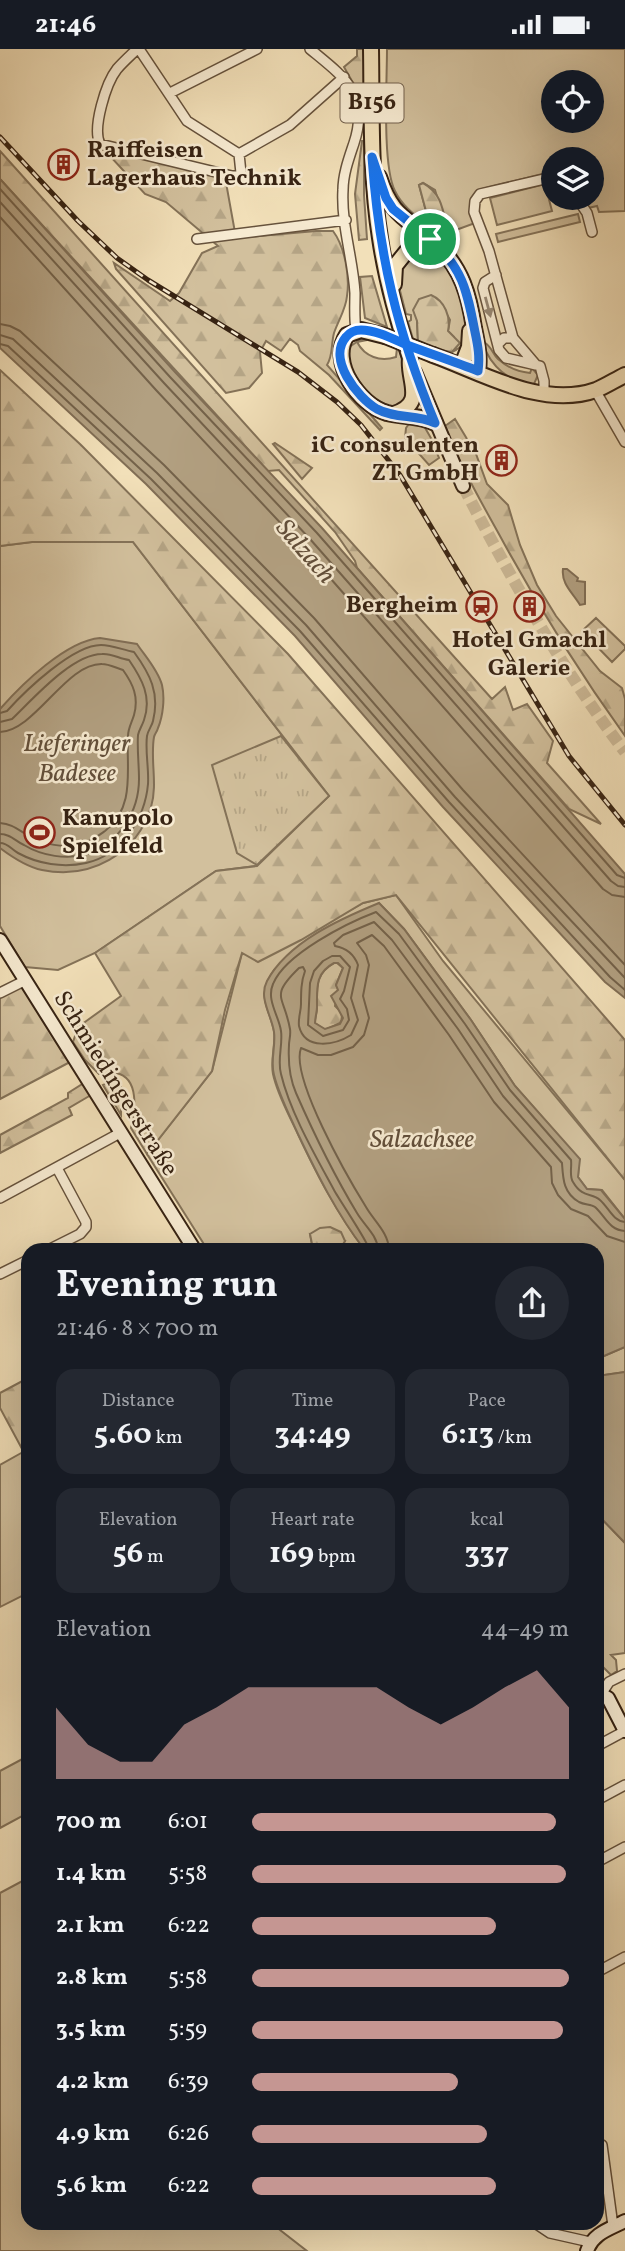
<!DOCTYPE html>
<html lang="en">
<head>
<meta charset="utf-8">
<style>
	:root { --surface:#171b24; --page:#242831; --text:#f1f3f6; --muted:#9ea1a6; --accent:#c59692 }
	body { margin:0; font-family:Vollkorn,serif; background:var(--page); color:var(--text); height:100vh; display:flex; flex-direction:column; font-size:26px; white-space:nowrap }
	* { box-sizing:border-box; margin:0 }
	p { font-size:23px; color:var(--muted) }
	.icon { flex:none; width:38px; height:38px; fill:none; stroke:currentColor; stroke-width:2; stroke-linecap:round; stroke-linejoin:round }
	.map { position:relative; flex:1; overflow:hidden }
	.side { position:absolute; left:21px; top:1194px; width:583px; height:987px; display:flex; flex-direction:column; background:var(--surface); border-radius:21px; box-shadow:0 7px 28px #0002 }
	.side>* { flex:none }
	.fabs { position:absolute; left:541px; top:21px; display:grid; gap:14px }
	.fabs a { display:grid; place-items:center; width:63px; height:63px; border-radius:50%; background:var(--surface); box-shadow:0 7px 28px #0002; font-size:35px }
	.pin { position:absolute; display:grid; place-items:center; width:60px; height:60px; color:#fff; margin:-30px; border:4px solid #fff; border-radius:50%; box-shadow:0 2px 7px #0007 }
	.round { display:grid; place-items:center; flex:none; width:74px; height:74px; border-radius:37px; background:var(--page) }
	.head { display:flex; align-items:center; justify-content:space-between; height:119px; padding:0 35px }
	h1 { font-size:38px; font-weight:700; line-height:52px }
	.metrics { display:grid; grid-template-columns:repeat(3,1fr); gap:10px; height:119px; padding:7px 35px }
	.metrics div { display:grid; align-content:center; border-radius:18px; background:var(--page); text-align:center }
	.metrics b { font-size:30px; font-weight:700 }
	.metrics small { font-size:19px; font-weight:400 }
	.metrics p { font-size:19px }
	.chart { height:196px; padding:14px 35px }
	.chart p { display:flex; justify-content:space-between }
	.chart svg { width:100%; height:126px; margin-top:7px; fill:var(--accent); opacity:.7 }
	ul { padding:0 35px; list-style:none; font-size:23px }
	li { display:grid; grid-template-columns:112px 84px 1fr; align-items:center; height:52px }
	li i { height:18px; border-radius:9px; background:var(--accent) }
	.status { display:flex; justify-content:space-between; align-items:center; height:49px; padding:0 35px; background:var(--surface); direction:ltr }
	.status svg { height:19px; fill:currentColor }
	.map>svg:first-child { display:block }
	.green { fill:#d2c09d; stroke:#847258; stroke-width:2; fill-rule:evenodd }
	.forest { fill:url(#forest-firs); stroke:#847258; stroke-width:2 }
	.park { fill:url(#park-tufts); stroke:#847258; stroke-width:2 }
	.water { fill:#b2a081; stroke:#816e55; stroke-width:2; fill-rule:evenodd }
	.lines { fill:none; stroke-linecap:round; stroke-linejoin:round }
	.shore { stroke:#74624a; stroke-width:2 }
	.secondary-tunnel { stroke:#cdba98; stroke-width:12; stroke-dasharray:12 6; stroke-linecap:butt }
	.street-casing { stroke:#66523c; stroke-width:12 }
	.secondary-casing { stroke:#372313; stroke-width:16 }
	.primary-casing { stroke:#372313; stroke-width:18 }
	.street { stroke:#f7ebd2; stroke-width:9 }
	.secondary { stroke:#f7ebd2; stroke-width:12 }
	.primary { stroke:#f2e0b9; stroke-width:14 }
	.rail-casing { stroke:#372313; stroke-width:5 }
	.rail { stroke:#f7ebd2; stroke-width:2.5; stroke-dasharray:8; stroke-linecap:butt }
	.primary-bridge-casing { stroke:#372313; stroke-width:18; stroke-linecap:butt }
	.primary-bridge { stroke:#f2e0b9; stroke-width:14 }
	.oneway { fill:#978772 }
	.route-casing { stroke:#fff; stroke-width:14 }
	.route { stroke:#1a73e8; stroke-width:9 }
	.labels { text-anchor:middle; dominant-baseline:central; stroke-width:5; stroke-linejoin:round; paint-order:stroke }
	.shield { fill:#f7ebd2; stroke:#715f4c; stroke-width:2 }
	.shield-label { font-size:23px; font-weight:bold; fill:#372313 }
	.poi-label { font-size:24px; font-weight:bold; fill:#372313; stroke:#f7ebd2; text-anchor:start }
	.street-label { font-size:24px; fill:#372313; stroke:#f7ebd2 }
	.water-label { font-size:26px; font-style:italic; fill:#624f3a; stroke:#f7ebd2 }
</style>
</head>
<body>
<div class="status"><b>21:46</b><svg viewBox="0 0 49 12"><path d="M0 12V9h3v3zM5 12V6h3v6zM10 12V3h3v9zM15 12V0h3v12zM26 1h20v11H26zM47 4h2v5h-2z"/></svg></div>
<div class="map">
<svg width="625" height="2202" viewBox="0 0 625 2202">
	<defs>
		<pattern id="forest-firs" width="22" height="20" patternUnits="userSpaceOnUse" patternTransform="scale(1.75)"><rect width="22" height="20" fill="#d2c09d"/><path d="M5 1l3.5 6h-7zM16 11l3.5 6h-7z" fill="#b5a586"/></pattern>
		<pattern id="park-tufts" width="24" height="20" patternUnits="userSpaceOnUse" patternTransform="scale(1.75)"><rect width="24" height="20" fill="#d2c09d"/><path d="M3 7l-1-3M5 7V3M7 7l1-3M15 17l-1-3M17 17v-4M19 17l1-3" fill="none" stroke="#b5a586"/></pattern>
	</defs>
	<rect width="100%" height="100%" fill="#f2e0b9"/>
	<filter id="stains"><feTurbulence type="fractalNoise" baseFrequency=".00286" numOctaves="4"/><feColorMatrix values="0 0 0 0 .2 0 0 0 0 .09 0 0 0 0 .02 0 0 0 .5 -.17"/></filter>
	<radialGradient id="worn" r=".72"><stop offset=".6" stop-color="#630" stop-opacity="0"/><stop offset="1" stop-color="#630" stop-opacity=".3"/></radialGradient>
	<path class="green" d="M 387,0 L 625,0 L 625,162 L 599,163 L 597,157 L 588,159 L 582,149 L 592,149 L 592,110 L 553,110 L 553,126 L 546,124 L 482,140 L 475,145 L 475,174 L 448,184 L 435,141 L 423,134 L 419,136 L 430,177 C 416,168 402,157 395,142 C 382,117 387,32 387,0 ZM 553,33 L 592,33 L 592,72 L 553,72 Z
		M 545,135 L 552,162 L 497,176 L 490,149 Z
		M 578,165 L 580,173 L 498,193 L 496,185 Z
		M 419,175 C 470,211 467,240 484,293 C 492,298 492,304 498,310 C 507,318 519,323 530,324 L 532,319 L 538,326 L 534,335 C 526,337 521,335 514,331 C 473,310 480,265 464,229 C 454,207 437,191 418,176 Z
		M 425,201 C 431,205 439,208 444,213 C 461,229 470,274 464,296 L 452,303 L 456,301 L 454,288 L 448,282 L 450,271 L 440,253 L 417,272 L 418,293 L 413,290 L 408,273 L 411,271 L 411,266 L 406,265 L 397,230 L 405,209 Z
		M 361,290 L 367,291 L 357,293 C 365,308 380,313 396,308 L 397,299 L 399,300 L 409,332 L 405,353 L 396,358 L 389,357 L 374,350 L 368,344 L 349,319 L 348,299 Z
		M 411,372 L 424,377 L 439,403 L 437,404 L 439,409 L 429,416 L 405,389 L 406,379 Z
		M 32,493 L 133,493 L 329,747 L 257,817 L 216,822 L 95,904 L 58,921 L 25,918 L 0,877 L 0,497 Z
		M 596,569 L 625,597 L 625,600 L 612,613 L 582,582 Z
		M 396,846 L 443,912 L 625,1131 L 625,1170 L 602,1141 L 587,1140 L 578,1128 L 579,1110 L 515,1037 L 471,971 L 404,880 L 379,854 L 274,921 C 256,948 268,955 274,982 C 276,995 270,1011 273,1025 C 277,1044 287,1062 295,1079 C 315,1122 336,1163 364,1200 L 340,1200 L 345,1192 L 310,1185 L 313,1200 L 207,1200 L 147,1105 L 212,1022 L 242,904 L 338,868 L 363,854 Z
		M 113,1032 L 121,1038 L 121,1066 L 103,1036 Z
		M 625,1298 L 625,1323 L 597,1327 L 597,1310 Z
		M 23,1403 L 28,1412 L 28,1544 L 0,1558 L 0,1416 Z
		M 597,1465 L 625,1494 L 625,1604 L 611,1606 L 616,1611 L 617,1622 L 611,1626 L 597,1612 Z
		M 28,1707 L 28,1764 L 0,1779 L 0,1722 Z
		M 28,1829 L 28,2174 L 271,2174 L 307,2202 L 0,2202 L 0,1844 Z"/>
	<path class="forest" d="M 357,0 L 364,0 L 364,51 L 361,48 L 344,18 L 357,7 Z
		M 362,92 L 364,92 L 364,146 L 367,190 L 359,191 L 355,145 Z
		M 110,101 L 225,128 L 236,189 L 316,182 L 333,182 C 345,198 350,228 347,247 C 346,260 338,272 334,284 C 331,295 333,307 327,316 L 382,379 L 380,381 L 329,326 L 300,302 L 298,296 L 290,290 L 281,302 L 266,292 L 260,303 L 262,324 L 249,339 L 226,344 L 116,220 L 114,214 L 170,252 L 179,244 L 202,204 L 218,197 L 166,153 L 145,145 L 109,106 Z
		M 0,102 L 492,650 L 505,638 L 513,661 L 527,655 L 553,692 L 547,714 L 601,775 L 569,760 L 357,519 L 355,512 L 335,483 L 279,421 L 268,422 L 0,130 Z
		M 423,134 C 443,145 443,163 448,184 L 444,191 L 430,177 L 419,136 Z
		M 372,227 L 387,278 L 365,269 L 360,228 Z
		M 431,246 C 445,252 451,268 448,282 L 460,294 L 452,303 L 440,301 L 418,293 L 417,272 L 413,261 L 419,250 Z
		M 0,321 L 81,396 L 288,605 L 625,991 L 625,1131 L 396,846 L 363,854 L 301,891 L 258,913 L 242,904 L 225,961 L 212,1022 L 147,1105 L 131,1079 C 135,1062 140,1029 116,1024 C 112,1022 104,1025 99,1025 L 85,1011 L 73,993 L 78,978 L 121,947 L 95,904 L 216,822 L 257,817 L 329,747 L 133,493 L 32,493 L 0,497 Z
		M 455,370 L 476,405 L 487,435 L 508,456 L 520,496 L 537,536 L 556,567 L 600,622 L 622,639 L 625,650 L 625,687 C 579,623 538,557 500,487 C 480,451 460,416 445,377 Z
		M 275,394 L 312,419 L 302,430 L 273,395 Z
		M 334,914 L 337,914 L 343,919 L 336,936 L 338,940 L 335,957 C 341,962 344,967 340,974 L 325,981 L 315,974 C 315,968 317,964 317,958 C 317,939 315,924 334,914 Z
		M 19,937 L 24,939 L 70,1013 L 0,1050 L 0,947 Z
		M 84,1034 L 91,1046 L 69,1059 L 72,1066 L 0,1104 L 0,1086 L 68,1049 L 68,1044 Z
		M 330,1178 L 341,1183 L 345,1192 L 340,1200 L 313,1200 L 310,1185 L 320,1179 Z
		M 28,1329 L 28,1411 L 0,1359 L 0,1344 Z"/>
	<path class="park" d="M 281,687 L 329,747 L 257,816 L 237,804 L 212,716 Z"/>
	<path class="water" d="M 0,130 L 175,323 L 322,479 L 625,825 L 625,949 L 605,933 L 443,758 L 295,587 L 146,435 L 0,299 Z
		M 563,520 L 567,520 L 578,529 L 577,532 L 585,533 L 585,555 L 580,556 C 573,544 561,535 563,520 Z
		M 100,589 L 137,595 C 145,607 158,621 162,636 C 165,649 163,667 158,679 C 157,683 155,684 154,688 C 150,711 158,735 151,758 C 137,805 90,831 42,821 C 27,818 12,808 0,799 L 0,660 C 22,635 66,592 100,589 Z
		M 379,854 L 404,880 L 471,971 L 515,1037 L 580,1110 L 578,1128 L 587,1140 L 601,1141 L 625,1170 L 625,1298 L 597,1310 L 597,1200 L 364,1200 C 337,1165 317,1125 298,1085 C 289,1065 279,1046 274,1026 C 270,1012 276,997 274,983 C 272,967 258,949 267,932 C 288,893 340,870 379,854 ZM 334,914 L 338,914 L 343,919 L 336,936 L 338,941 L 331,947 L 343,969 L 340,975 L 325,980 L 315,974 C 315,968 317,964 317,958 C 317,939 315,924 334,914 Z
		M 625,1323 L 625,1494 L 597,1465 L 597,1327 Z"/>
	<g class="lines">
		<path class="shore" d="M 0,140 L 170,328 L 317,484 L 617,826 L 625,829
			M 0,153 L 164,334 L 310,490 L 611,832 L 618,837 L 625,838
			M 0,168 L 156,341 L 302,497 L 603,840 L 612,846 L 625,848
			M 0,275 L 10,277 L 20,282 L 164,416 L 314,569 L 463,741 L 625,916
			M 0,286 L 13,290 L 157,424 L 306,576 L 455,748 L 625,929
			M 0,295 L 8,297 L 151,430 L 300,582 L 449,753 L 610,928 L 625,941
			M 0,664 L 7,662 C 26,641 73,596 101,596 C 112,596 123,601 134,603 C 150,625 160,644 153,672 C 152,677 148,681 147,687 C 145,702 149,719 148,735 C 145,769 122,806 86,814 C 63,819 38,815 18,804 C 11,800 8,794 0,794
			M 0,673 L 12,670 C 33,650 72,605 102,605 C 111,604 120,610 129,611 C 142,630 152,648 144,671 C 142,677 139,681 138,686 C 137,701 139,715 139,730 C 139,763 119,794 87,805 C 67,811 42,807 24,796 C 15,792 11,785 0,785
			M 0,683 C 35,682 66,614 102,615 C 109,615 116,619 123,621 C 133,635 139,648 134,666 C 132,673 128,679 128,687 C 126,720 136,758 105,782 C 98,787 90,793 81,795 C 64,799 44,796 29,787 C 18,781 13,775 0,774
			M 340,907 L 350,918 L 344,942 L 340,950 L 347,960 L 349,971 L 343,981 L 323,987 L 308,976 L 310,934 L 314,922 L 323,912 L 332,907 Z
			M 369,1200 C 368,1193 340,1152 334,1141 C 315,1106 290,1063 281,1025 C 277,1011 283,996 281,982 C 279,967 266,951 273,935 C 285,905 347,874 376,863 L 399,885 L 465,975 L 510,1041 L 571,1111 C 572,1118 569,1127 573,1133 C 583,1150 592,1143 600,1151 C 609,1159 613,1172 625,1173
			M 378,1200 C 377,1186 364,1176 357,1164 C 334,1126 314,1085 296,1044 C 289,1028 288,1013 289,996 C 289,991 291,986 290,980 C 284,946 269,948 299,919 L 303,918 L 305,922 C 301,933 301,943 301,955 C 301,962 298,969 299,977 C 305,1002 335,996 351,986 L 358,971 L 351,949 L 358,916 C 354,905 346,899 335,897 L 334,894 L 343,886 L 374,873 L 392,891 L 458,980 L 503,1047 L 562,1114 C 563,1129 563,1144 579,1153 C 585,1156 591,1155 595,1158 C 606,1168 609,1181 625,1182
			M 389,1200 C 388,1183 374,1172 366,1158 C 348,1129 290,1028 301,999 L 318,1006 L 331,1006 L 353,998 L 364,986 L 369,969 L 363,947 L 369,916 L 366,906 L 357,894 L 372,886 L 384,897 L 449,986 L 494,1053 L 551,1118 L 552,1134 L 558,1146 L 571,1160 L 588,1167 L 607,1187 L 625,1193"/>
		<path class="secondary-tunnel" d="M 463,437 C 511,530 562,620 625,703"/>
		<defs>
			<path id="street" d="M 137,0 C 131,6 123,13 117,20 C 106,34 92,79 100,95 L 232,127 L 239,127 L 241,124 L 239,105 L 187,72 L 139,0
				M 310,0 C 344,28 370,45 354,94 C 349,109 343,125 343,141 C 341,175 353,210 355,244 C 355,257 354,268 356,281
				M 170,44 L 257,0
				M 239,105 L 290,76 L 344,28
				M 577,149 L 587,164 L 592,183
				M 197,190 L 346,171
				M 496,226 L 485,233 L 483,239 L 499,301 L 506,309 L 536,316
				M 513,289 L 489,202 L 474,163 L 475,152 L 480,145 L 553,128
				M 498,295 L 504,289 L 513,289 L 536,316 L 540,317 L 544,332 L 544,345
				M 595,341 L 625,393
				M 0,944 L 26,931
				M 0,1149 L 120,1084
				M 50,1200 L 80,1185 L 86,1178 L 86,1173 L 57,1119
				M 0,1225 L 28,1211
				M 602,1644 L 609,1633 L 625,1625
				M 597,1697 L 625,1682
				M 597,1751 L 625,1736
				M 597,1813 L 625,1798
				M 597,1923 L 625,1908
				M 602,2096 L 613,2177
				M 535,2174 L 550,2184 L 590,2193"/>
			<path id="secondary" d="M 415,323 L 463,437
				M 0,891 L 194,1200
				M 597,1643 L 608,1649 L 625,1682
				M 587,2202 C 593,2184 610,2180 625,2172"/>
			<path id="primary" d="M 371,0 C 372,63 370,126 380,189 C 386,230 397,270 410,309 C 407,332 427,354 394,365
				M 379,128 C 393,171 408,168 437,196 C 462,220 469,246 474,279 C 477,294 480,307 478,322
				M 394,235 L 395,217 L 407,202 C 419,196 431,198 441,206
				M 385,287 L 361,281 L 347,286 C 329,313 359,356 387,364 C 404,368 419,366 435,374
				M 433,306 C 483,324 542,360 596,341 C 606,337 615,331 625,326
				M 462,316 L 469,298 L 470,282"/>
		</defs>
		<use href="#street" class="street-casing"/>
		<use href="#secondary" class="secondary-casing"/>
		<use href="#primary" class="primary-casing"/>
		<use href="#street" class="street"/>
		<use href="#secondary" class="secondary"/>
		<use href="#primary" class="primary"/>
		<defs>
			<path id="rail" d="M 0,88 L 78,172 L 117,209 L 148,231 L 298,323 L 337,353 L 361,376 L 400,426 L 569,707 L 625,776"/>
		</defs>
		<use href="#rail" class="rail-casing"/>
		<use href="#rail" class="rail"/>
		<defs>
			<path id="primary-bridge" d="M 385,287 L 433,306"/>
		</defs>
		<use href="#primary-bridge" class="primary-bridge-casing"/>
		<use href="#primary-bridge" class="primary-bridge"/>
	</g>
	<defs><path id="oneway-solid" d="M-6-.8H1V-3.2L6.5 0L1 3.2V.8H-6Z" transform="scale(1.75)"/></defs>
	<use class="oneway" href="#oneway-solid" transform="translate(488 258) rotate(75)"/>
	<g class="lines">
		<defs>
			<path id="route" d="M 430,190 L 393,160 L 386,149 L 372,108 C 379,208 397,282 435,374 C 417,365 395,370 377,360 C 357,348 327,310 346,288 C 350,283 355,281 361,281 C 376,281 393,290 407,296 C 431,305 455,313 478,322 C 480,308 478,297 475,283 C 467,242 463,219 430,190"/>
		</defs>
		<use href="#route" class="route-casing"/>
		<use href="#route" class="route"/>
	</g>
	<defs>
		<symbol id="building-ring" viewBox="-11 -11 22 22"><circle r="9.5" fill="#f7ebd2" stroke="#8f2418" stroke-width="1.5"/><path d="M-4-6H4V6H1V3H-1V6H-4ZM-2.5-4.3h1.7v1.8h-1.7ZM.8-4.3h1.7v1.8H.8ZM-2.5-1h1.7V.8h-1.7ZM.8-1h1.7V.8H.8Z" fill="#8f2418"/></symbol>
		<symbol id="station-ring" viewBox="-11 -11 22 22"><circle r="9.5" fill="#f7ebd2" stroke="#8f2418" stroke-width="1.5"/><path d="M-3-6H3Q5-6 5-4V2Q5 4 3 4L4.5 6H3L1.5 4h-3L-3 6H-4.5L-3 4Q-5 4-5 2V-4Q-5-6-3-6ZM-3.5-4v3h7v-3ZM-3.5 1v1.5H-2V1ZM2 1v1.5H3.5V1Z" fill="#8f2418"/></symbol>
		<symbol id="stadium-ring" viewBox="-11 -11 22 22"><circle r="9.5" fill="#f7ebd2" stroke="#8f2418" stroke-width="1.5"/><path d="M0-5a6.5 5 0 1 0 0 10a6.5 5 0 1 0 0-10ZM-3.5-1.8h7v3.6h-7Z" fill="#8f2418"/></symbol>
	</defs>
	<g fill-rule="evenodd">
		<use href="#building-ring" x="46" y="98" width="35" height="35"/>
		<use href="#building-ring" x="484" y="394" width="35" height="35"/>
		<use href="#station-ring" x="464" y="540" width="35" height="35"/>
		<use href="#building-ring" x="512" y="540" width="35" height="35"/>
		<use href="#stadium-ring" x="22" y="766" width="35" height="35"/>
	</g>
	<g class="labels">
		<rect class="shield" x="340.5" y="34.5" width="63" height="39" rx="5"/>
		<g class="shield-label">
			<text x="372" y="54">B156</text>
		</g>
		<g class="poi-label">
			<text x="87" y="102">Raiffeisen<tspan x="87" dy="28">Lagerhaus Technik</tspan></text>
			<text x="479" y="397" text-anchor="end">iC consulenten<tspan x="479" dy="28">ZT GmbH</tspan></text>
			<text x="458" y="557" text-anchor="end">Bergheim</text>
			<text x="529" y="592" text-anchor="middle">Hotel Gmachl<tspan x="529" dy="28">Galerie</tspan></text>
			<text x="62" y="770">Kanupolo<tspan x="62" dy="28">Spielfeld</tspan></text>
		</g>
		<g class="street-label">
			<text transform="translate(115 1035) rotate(58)">Schmiedingerstraße</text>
		</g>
		<g class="water-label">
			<text transform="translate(305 503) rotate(49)">Salzach</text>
			<text x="77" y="695">Lieferinger<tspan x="77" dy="30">Badesee</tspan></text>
			<text x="422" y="1091">Salzachsee</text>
		</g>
	</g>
	<rect width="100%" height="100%" filter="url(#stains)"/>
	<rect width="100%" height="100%" fill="url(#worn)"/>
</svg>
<div class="fabs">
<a><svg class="icon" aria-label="locate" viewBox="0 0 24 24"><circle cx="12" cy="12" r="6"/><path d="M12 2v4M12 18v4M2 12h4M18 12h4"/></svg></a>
<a><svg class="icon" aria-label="layers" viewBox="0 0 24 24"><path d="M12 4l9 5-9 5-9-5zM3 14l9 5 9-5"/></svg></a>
</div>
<div class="pin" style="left:430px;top:190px;background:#1e9e55"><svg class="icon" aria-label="arrive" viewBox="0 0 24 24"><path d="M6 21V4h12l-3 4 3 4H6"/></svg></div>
<section class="side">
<div class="head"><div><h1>Evening run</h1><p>21:46 · 8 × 700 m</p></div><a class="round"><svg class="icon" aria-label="share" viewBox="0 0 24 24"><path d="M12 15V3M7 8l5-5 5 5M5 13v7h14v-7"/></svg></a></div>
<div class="metrics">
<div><p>Distance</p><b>5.60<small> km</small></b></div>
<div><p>Time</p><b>34:49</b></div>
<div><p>Pace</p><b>6:13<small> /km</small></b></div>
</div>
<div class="metrics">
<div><p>Elevation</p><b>56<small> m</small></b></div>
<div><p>Heart rate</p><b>169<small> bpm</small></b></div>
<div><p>kcal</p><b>337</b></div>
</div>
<div class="chart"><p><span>Elevation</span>44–49 m</p>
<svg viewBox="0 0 160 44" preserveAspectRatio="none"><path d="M0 44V19L10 32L20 38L30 38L40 25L50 19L60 12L70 12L80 12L90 12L100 12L110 19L120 25L130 19L140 12L150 6L160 19V44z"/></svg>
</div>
<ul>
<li><b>700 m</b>6:01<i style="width:96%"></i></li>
<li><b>1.4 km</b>5:58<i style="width:99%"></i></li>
<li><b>2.1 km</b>6:22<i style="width:77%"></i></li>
<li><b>2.8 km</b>5:58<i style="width:100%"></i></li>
<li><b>3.5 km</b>5:59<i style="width:98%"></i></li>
<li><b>4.2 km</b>6:39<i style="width:65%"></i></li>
<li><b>4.9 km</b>6:26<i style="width:74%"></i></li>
<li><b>5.6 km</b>6:22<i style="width:77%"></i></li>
</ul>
</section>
</div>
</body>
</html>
